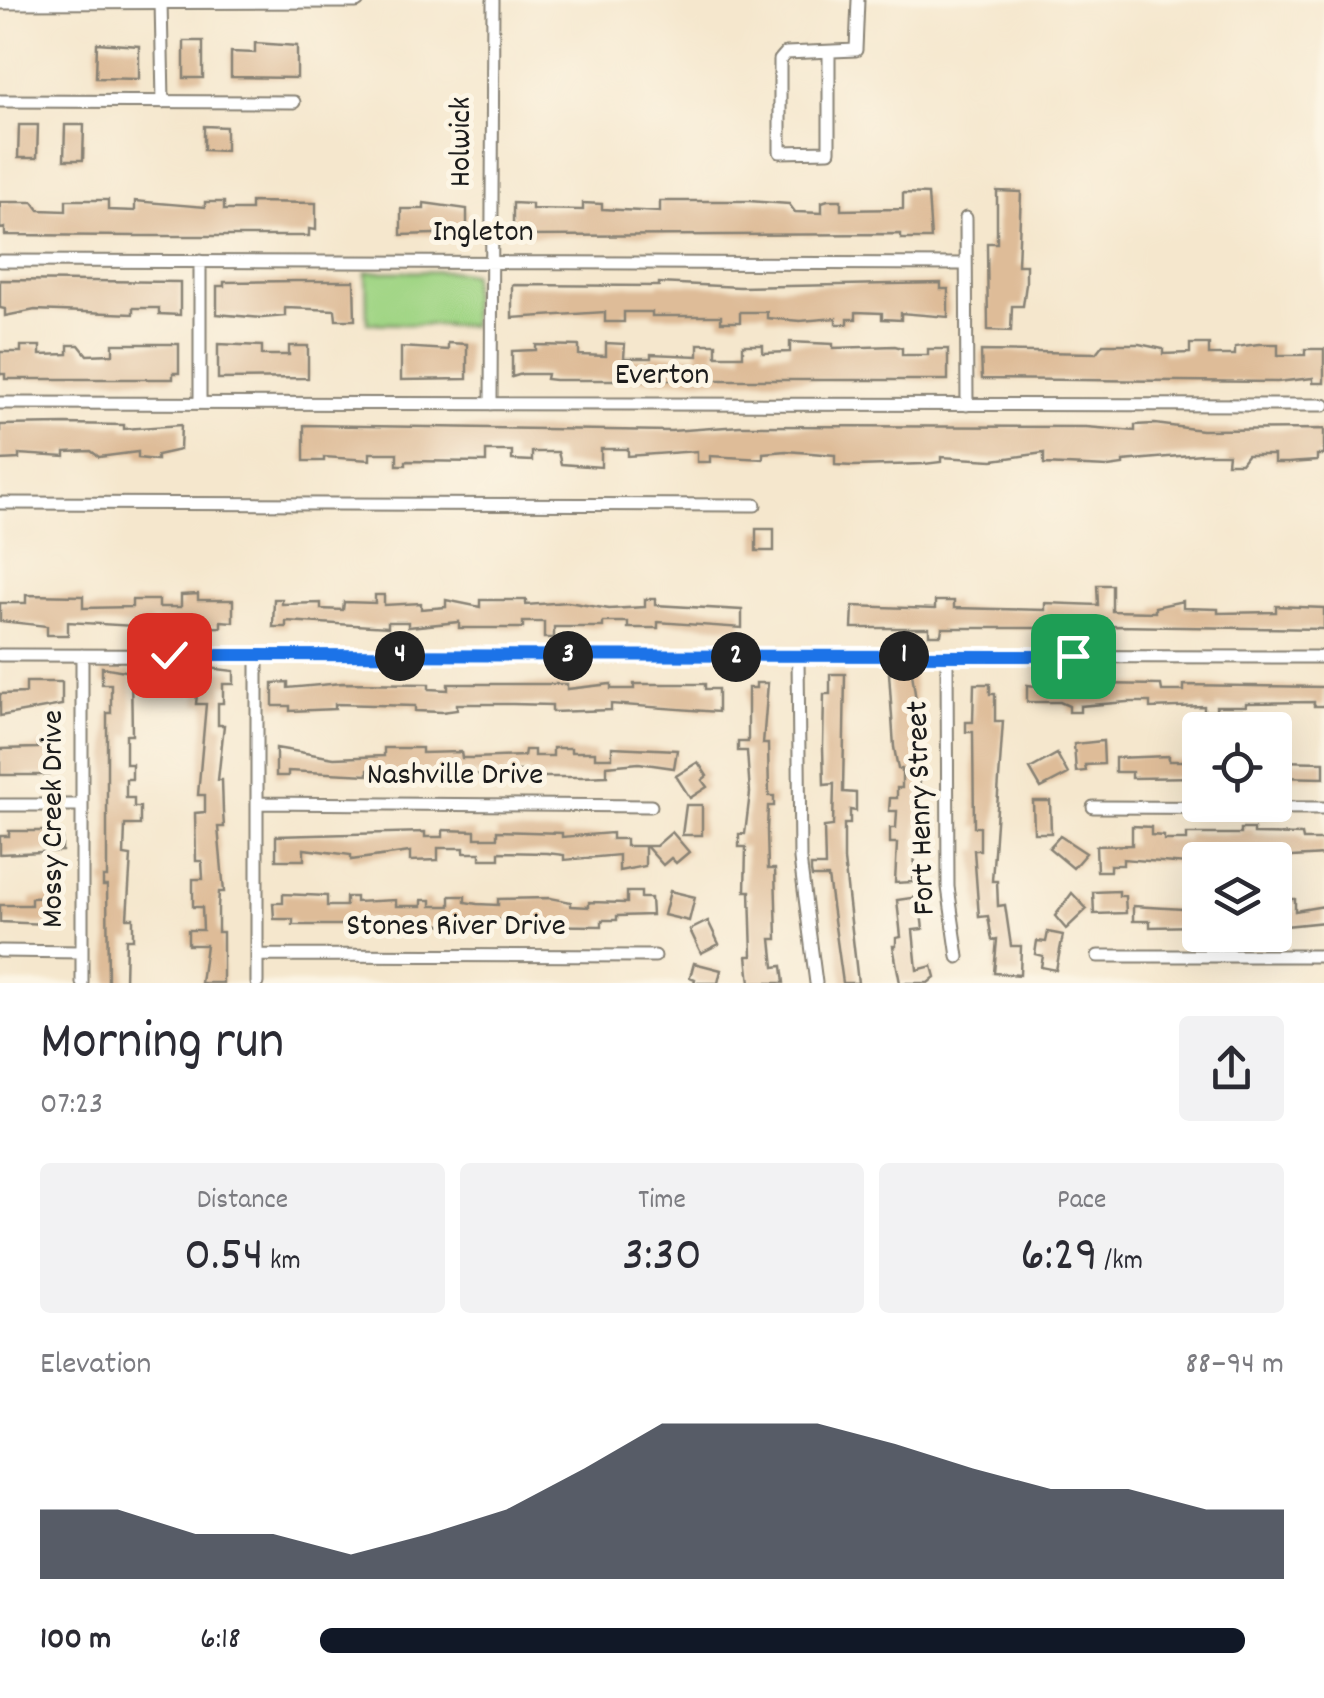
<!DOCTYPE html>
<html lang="en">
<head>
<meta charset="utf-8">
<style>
	:root { --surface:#fff; --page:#f2f2f3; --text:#2b2b33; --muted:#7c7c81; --accent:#111827 }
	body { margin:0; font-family:Dekko,sans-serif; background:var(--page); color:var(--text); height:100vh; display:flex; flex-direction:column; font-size:38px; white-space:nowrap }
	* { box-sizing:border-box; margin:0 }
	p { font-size:32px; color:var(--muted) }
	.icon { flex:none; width:55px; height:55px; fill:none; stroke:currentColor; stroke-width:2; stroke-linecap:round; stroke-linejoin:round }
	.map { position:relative; height:983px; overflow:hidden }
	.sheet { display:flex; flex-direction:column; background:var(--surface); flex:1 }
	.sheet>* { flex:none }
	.tools { position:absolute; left:1182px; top:712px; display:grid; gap:20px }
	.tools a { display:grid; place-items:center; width:110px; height:110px; border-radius:10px; background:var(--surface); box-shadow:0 10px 40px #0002; font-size:50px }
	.pin { position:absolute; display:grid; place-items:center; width:85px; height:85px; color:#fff; margin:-42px; border-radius:20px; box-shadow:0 5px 15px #0006 }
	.km { position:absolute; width:50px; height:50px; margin:-25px; border-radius:50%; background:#222; color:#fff; font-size:28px; line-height:50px; text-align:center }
	.round { display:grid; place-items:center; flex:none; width:105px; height:105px; border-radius:10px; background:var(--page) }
	.headline { display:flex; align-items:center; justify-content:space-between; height:170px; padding:0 40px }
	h1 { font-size:55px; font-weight:600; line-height:75px }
	.stats { display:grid; grid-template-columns:repeat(3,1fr); gap:15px; height:170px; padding:10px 40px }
	.stats div { display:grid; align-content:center; border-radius:10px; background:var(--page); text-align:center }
	.stats b { font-size:50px; font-weight:600 }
	.stats small { font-size:28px; font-weight:400 }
	.stats p { font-size:28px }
	.chart { height:280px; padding:20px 40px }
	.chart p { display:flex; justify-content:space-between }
	.chart svg { width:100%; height:180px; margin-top:10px; fill:var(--accent); opacity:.7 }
	ul { padding:0 40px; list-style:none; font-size:32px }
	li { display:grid; grid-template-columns:160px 120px 1fr; align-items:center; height:75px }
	li i { height:25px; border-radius:12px; background:var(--accent) }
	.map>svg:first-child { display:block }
	.green { fill:#a1d585; stroke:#5e7850; stroke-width:2.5 }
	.building { fill:#debc98 }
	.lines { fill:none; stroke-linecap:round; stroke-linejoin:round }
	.minor-casing { stroke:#888274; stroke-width:15 }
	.major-casing { stroke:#888274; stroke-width:19 }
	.minor { stroke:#fff; stroke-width:11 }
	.major { stroke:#fff; stroke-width:15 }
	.route-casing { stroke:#fff; stroke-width:20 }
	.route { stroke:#1a73e8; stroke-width:12 }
	.labels { text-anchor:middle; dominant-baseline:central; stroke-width:10; stroke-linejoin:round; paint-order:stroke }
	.street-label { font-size:32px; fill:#1c1c1c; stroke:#fcf5e5 }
</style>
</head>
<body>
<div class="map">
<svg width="1324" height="983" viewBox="0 0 1324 983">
	<rect width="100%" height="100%" fill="#fcf5e5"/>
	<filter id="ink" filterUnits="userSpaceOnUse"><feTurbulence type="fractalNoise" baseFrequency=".01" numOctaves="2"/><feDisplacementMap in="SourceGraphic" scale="20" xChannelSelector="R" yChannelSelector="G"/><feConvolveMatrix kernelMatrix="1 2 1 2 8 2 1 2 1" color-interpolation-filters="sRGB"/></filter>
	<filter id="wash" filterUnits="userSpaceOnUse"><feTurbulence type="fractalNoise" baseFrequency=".0048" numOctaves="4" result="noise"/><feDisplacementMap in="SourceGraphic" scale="40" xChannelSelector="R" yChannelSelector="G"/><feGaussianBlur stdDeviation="2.25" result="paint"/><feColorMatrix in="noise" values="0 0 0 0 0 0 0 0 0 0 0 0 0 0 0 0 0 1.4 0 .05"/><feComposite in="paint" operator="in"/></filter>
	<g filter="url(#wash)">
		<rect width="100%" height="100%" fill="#f5e7cd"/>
		<path class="green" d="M 453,271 L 472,274 L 472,326 L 367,323 L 366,272 Z"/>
		<g id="blocks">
			<path class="building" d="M 184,41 L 203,41 L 203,78 L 184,78 Z
				M 97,43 L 139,46 L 139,79 L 96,78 Z
				M 255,43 L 297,46 L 297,78 L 231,77 L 231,52 L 255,53 Z
				M 19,125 L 38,125 L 37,158 L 18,158 Z
				M 65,125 L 84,125 L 83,160 L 64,160 Z
				M 204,126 L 226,127 L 226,151 L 204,150 Z
				M 997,191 L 1021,192 L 1018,265 L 1026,265 L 1026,284 L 1023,306 L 1012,306 L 1011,331 L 988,330 L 987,243 L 997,243 Z
				M 903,193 L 928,194 L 931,239 L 901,239 L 901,234 L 520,236 L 520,230 L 513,230 L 513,203 L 532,204 L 532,209 L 583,210 L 583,203 L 602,204 L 602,209 L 660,212 L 660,201 L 749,201 L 789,204 L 795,212 L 822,213 L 822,202 L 828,200 L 841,200 L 841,210 L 903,209 Z
				M 66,200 L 108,200 L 108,210 L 135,211 L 135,201 L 205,207 L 205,202 L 224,202 L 224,210 L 251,210 L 251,202 L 316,203 L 316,230 L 309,229 L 309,236 L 139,236 L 5,235 L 5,228 L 0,229 L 0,202 L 33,202 L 39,210 L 66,211 Z
				M 424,203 L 467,209 L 467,233 L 401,235 L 401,209 L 424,209 Z
				M 0,280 L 180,282 L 180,315 L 159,314 L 159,308 L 133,308 L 133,314 L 35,310 L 5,316 L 5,309 L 0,308 Z
				M 296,281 L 354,281 L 355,320 L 336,320 L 335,310 L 312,309 L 285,308 L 285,316 L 262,318 L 217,314 L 217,286 L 224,286 L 224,282 Z
				M 659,283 L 740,287 L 941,283 L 941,289 L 948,289 L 948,317 L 901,313 L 901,320 L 882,319 L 882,313 L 856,312 L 856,319 L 848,319 L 848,324 L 836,324 L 836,318 L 800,321 L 767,318 L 767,312 L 740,312 L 740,322 L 721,322 L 721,316 L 652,316 L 652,312 L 624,312 L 624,322 L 605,322 L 605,312 L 512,318 L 512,285 L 659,286 Z
				M 790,342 L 833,344 L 833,348 L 895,346 L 902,348 L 902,355 L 928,355 L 928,349 L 948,349 L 948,380 L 555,380 L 546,379 L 547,374 L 522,374 L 512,377 L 512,351 L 536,350 L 536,345 L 579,346 L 579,355 L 606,356 L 606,343 L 625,344 L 624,358 L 651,358 L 651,354 L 698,356 L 698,344 L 716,344 L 716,356 L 743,356 L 743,345 L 763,345 L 763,353 L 790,352 Z
				M 448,343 L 467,344 L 467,379 L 401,380 L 401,347 L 448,350 Z
				M 113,344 L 179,344 L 179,373 L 173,373 L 173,379 L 5,379 L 5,374 L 0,374 L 0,352 L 21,352 L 21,346 L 40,346 L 40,355 L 68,354 L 68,345 L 79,345 L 87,355 L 113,354 Z
				M 218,344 L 262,346 L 262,355 L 289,355 L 289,346 L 308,346 L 308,378 L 218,379 Z
				M 1103,344 L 1139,344 L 1163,349 L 1163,354 L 1190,353 L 1190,344 L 1209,344 L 1209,355 L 1235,355 L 1235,347 L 1259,344 L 1278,344 L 1278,355 L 1305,355 L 1305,349 L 1324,349 L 1324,383 L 1313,383 L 1313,378 L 1277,382 L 982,379 L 981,351 L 1096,353 Z
				M 65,424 L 124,425 L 124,429 L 181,425 L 180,450 L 157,455 L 157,460 L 138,458 L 138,452 L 99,457 L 91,451 L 65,452 L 65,457 L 19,454 L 19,459 L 0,460 L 0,425 Z
				M 1155,424 L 1202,430 L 1324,429 L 1324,455 L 1317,455 L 1317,461 L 1288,463 L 1274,463 L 1274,455 L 1247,455 L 1241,463 L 1227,463 L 1228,454 L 1202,454 L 1123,461 L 1123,465 L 1108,467 L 1044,464 L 1044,453 L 993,460 L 941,457 L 941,462 L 924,464 L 854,466 L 835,465 L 835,455 L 786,451 L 763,453 L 763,459 L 710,456 L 710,462 L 697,462 L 697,451 L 628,456 L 628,449 L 601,449 L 601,467 L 561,464 L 558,452 L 532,452 L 532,461 L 512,460 L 512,451 L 486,451 L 486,462 L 406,461 L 406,465 L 397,465 L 397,453 L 370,453 L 370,460 L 324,457 L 324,461 L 304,461 L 304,425 L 671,431 L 740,426 L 1086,427 L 1135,431 L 1135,425 Z
				M 756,529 L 774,529 L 774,551 L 756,551 Z
				M 1097,585 L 1112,585 L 1112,611 L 1155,612 L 1155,607 L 1183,601 L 1183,608 L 1218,609 L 1218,613 L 1276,612 L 1276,606 L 1324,608 L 1324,629 L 1113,626 L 1090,628 L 1091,636 L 1081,637 L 1081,629 L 1046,634 L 1045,628 L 942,628 L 941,635 L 929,635 L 929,628 L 852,628 L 853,606 L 935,609 L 935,601 L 954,601 L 954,608 L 1045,610 L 1045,603 L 1098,605 Z
				M 198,594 L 198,600 L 233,600 L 233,622 L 221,621 L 221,627 L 172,628 L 172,621 L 150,621 L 150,627 L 68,622 L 68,635 L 47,635 L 47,626 L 0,621 L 0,603 L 26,603 L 26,595 L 83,596 L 83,608 L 132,607 L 132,600 L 159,600 L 159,607 L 181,607 L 181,595 Z
				M 375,595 L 384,595 L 384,605 L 421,603 L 421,609 L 446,607 L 446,600 L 480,607 L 480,600 L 526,600 L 526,605 L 568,602 L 609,609 L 645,607 L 645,599 L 655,599 L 655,605 L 742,610 L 742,628 L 658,622 L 658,628 L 628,628 L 628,622 L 603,622 L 603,627 L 554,627 L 554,638 L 544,638 L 544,622 L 523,622 L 523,628 L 459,628 L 459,622 L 408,627 L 408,622 L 388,622 L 388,627 L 286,621 L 286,627 L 273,627 L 274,599 L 282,599 L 282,604 L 321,603 L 321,609 L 343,610 L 344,602 L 375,603 Z
				M 102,667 L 131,672 L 132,735 L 126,735 L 126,764 L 132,764 L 132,779 L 126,779 L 126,798 L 134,798 L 134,807 L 140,807 L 140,825 L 125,825 L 124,855 L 131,856 L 127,918 L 133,918 L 133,939 L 126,939 L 125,983 L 108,983 L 107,886 L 103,886 L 103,877 L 107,877 L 107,713 L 111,713 L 111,684 L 102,684 Z
				M 200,667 L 234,671 L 234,684 L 223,684 L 223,703 L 218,703 L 218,725 L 224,725 L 218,780 L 222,780 L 223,812 L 224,827 L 218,827 L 224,892 L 219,892 L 218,907 L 218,932 L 223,932 L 223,983 L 201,983 L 206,945 L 188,945 L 188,930 L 203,930 L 202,907 L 193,907 L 193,879 L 203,879 L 202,861 L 196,861 L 195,813 L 205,812 L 205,795 L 198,795 L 206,704 L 196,704 Z
				M 889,673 L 912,673 L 918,714 L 926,714 L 926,725 L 917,725 L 920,788 L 913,882 L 895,883 L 897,843 L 890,843 L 890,828 L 896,828 L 897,811 L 889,811 L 890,798 L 897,798 L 897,788 L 902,788 L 902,769 L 898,769 L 894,747 Z
				M 830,674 L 845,674 L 843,792 L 856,793 L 856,811 L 850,810 L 850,824 L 844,824 L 844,860 L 858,983 L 843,983 L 828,877 L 812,877 L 811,872 L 811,866 L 825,866 L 824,827 L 833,826 L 834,784 L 824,785 L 823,747 L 824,694 L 830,694 Z
				M 26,682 L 62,682 L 62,705 L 0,716 L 0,694 L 26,693 Z
				M 288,682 L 288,688 L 342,683 L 429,684 L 429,689 L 448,690 L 448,684 L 567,684 L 567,689 L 611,684 L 611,689 L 634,689 L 634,684 L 705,684 L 705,689 L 718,689 L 718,712 L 611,704 L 611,710 L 552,712 L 552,705 L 513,704 L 457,704 L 457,710 L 442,712 L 415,711 L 415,706 L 335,704 L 335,709 L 290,711 L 290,706 L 273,706 L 273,683 Z
				M 756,683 L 768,683 L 763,744 L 768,744 L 769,796 L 774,796 L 774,806 L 768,806 L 767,830 L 768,869 L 775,869 L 777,939 L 771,939 L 774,967 L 782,966 L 784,983 L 750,983 L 747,956 L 752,956 L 750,891 L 745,891 L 746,847 L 739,847 L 739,834 L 745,834 L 750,793 L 747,751 L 738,751 L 738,742 L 748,742 L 748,688 L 756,688 Z
				M 974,684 L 990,684 L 990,694 L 995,694 L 995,721 L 1003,721 L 992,881 L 997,881 L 998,906 L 1005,905 L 1011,946 L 1021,946 L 1020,975 L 994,973 L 997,939 L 992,940 L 988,916 L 979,917 L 974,850 L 980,850 L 980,827 L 974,827 L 973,732 L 966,732 L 966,722 L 973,722 Z
				M 1097,684 L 1161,685 L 1162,691 L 1184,691 L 1184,685 L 1324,687 L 1324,706 L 1314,706 L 1314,702 L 1246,703 L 1246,706 L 1216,706 L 1216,711 L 1204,711 L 1204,706 L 1150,708 L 1150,702 L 1127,702 L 1080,706 L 1080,712 L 1069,712 L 1069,706 L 1060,702 L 1027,702 L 1027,685 L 1077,691 L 1077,685 Z
				M 1103,741 L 1104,764 L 1085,765 L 1086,771 L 1076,772 L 1074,744 Z
				M 38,743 L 59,749 L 59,770 L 49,769 L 49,775 L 0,775 L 0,749 L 38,748 Z
				M 612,747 L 677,750 L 674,768 L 639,763 L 607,766 L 607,776 L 582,777 L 530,777 L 530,771 L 505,771 L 505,776 L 425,771 L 425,777 L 394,776 L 394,771 L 368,770 L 368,775 L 288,771 L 288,776 L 276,776 L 276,748 L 334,758 L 384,756 L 384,748 L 422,748 L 422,753 L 461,752 L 462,758 L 473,758 L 524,756 L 525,750 L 534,750 L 534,756 L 553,756 L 553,748 L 571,748 L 571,752 L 595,752 L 595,758 L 612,758 Z
				M 1057,754 L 1068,774 L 1041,788 L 1030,769 Z
				M 1169,756 L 1169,761 L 1200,761 L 1200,777 L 1132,778 L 1132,772 L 1115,772 L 1115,758 Z
				M 1275,761 L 1324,762 L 1324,778 L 1275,777 Z
				M 698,762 L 707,776 L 702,780 L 707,787 L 690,798 L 676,776 Z
				M 1033,801 L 1050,801 L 1051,833 L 1034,833 Z
				M 686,805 L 702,805 L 702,835 L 682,835 Z
				M 1132,826 L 1151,827 L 1151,835 L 1164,836 L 1164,840 L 1187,840 L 1187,834 L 1241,834 L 1241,829 L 1254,829 L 1254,834 L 1302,835 L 1303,840 L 1324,840 L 1324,855 L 1241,860 L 1222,857 L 1221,851 L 1199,851 L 1199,857 L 1187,857 L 1187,864 L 1123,859 L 1123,865 L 1110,865 L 1110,871 L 1097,871 L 1096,846 L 1132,845 Z
				M 443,830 L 475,831 L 475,838 L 497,838 L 497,831 L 562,833 L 562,837 L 612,833 L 612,839 L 626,839 L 626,846 L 645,846 L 645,866 L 619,871 L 619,855 L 564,860 L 564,855 L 547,853 L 499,852 L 499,859 L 480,859 L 480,853 L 464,853 L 464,848 L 438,848 L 438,860 L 410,861 L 410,852 L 351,860 L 351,855 L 304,849 L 304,860 L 276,860 L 276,836 L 425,832 L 425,837 L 443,837 Z
				M 9,831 L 62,831 L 62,851 L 0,854 L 0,836 L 9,836 Z
				M 672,832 L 689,852 L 676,863 L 671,858 L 663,865 L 646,846 L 656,846 Z
				M 1060,836 L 1086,853 L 1073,868 L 1049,848 Z
				M 670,891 L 695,897 L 689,921 L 664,915 Z
				M 1119,891 L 1119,896 L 1125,896 L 1126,913 L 1094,914 L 1093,892 Z
				M 627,892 L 641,892 L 641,898 L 651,898 L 652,915 L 617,916 L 617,920 L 602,920 L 602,926 L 504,925 L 504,920 L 477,919 L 463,919 L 463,925 L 383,924 L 383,919 L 358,919 L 358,925 L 293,925 L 293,919 L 274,919 L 273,903 L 283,903 L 283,894 L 327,896 L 327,906 L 346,906 L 346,897 L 356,897 L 356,902 L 396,900 L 396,906 L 422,906 L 422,900 L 431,900 L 431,906 L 450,906 L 450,896 L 465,896 L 465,902 L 477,904 L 498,905 L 498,899 L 550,898 L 571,902 L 571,906 L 589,907 L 589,902 L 627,903 Z
				M 1072,893 L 1087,909 L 1066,929 L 1055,916 Z
				M 59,897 L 59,919 L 48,919 L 48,924 L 0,922 L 0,905 L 31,905 L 31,898 Z
				M 919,897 L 923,929 L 913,930 L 917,970 L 932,966 L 935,977 L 928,983 L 900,983 L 893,946 L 896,946 L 896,938 L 901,937 L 897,900 Z
				M 1279,899 L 1295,899 L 1295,911 L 1324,906 L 1324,922 L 1275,927 Z
				M 1133,906 L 1199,910 L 1198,926 L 1150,927 L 1150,921 L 1133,921 Z
				M 708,921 L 719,944 L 701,953 L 690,930 Z
				M 1048,932 L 1063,935 L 1056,970 L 1041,967 L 1043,956 L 1035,954 L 1037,941 L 1046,942 Z
				M 694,963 L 721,970 L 718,983 L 694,983 L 695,979 L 690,977 Z"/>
		</g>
	</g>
	<g filter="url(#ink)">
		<use href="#blocks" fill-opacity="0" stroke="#888274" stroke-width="2.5"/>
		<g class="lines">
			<defs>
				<path id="minor" d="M 161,0 L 163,102
					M 829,54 L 829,151 L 780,152 L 780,60 L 786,53 L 856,50 L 858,0
					M 0,101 L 294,102
					M 966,218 L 967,405
					M 0,261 L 966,264
					M 200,261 L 200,403
					M 0,403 L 1324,405
					M 491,404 L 493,0
					M 0,503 L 755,505
					M 0,655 L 1324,657
					M 82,655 L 82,983
					M 257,655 L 257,983
					M 947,656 L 948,887 L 958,957
					M 798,657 L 800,859 L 816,983
					M 258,803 L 651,806
					M 0,805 L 82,805
					M 1093,807 L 1324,808
					M 0,951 L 82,952
					M 257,955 L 655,956
					M 1098,956 L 1324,956"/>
				<path id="major" d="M 0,1 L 356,0"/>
			</defs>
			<use href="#minor" class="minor-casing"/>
			<use href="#major" class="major-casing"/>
			<use href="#minor" class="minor"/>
			<use href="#major" class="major"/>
		</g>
	</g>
	<g class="lines" filter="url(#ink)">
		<defs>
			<path id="route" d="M 169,655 L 1073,656"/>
		</defs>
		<use href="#route" class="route-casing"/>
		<use href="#route" class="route"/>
	</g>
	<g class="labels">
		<g class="street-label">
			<text transform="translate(463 142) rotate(-90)">Holwick</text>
			<text x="483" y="234">Ingleton</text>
			<text x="662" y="377">Everton</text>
			<text x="455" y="777">Nashville Drive</text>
			<text transform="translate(923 808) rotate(-92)">Fort Henry Street</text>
			<text transform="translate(55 819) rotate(-90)">Mossy Creek Drive</text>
			<text x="456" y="928">Stones River Drive</text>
		</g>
	</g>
</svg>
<div class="tools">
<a><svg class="icon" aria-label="locate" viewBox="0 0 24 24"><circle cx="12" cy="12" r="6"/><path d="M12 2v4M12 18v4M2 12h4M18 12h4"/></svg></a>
<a><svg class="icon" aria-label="layers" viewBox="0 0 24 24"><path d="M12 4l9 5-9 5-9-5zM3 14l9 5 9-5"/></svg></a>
</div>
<div class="pin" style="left:1073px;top:656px;background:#1e9e55"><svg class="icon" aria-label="arrive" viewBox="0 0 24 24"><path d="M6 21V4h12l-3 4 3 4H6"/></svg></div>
<div class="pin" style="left:169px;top:655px;background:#d93025"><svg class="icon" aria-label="check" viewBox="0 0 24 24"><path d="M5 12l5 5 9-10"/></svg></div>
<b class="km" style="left:904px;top:656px">1</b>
<b class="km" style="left:736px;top:657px">2</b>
<b class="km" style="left:568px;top:656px">3</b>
<b class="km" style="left:400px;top:656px">4</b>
</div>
<section class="sheet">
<div class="headline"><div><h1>Morning run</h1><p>07:23</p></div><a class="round"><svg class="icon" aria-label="share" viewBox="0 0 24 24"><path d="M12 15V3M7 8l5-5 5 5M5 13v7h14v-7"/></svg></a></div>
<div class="stats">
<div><p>Distance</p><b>0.54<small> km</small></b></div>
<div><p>Time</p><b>3:30</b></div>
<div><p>Pace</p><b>6:29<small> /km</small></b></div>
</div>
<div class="chart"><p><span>Elevation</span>88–94 m</p>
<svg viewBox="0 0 160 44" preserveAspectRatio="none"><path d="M0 44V27L10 27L20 33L30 33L40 38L50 33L60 27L70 17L80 6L90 6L100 6L110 11L120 17L130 22L140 22L150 27L160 27V44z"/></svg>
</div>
<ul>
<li><b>100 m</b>6:18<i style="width:96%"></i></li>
</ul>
</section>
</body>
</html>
